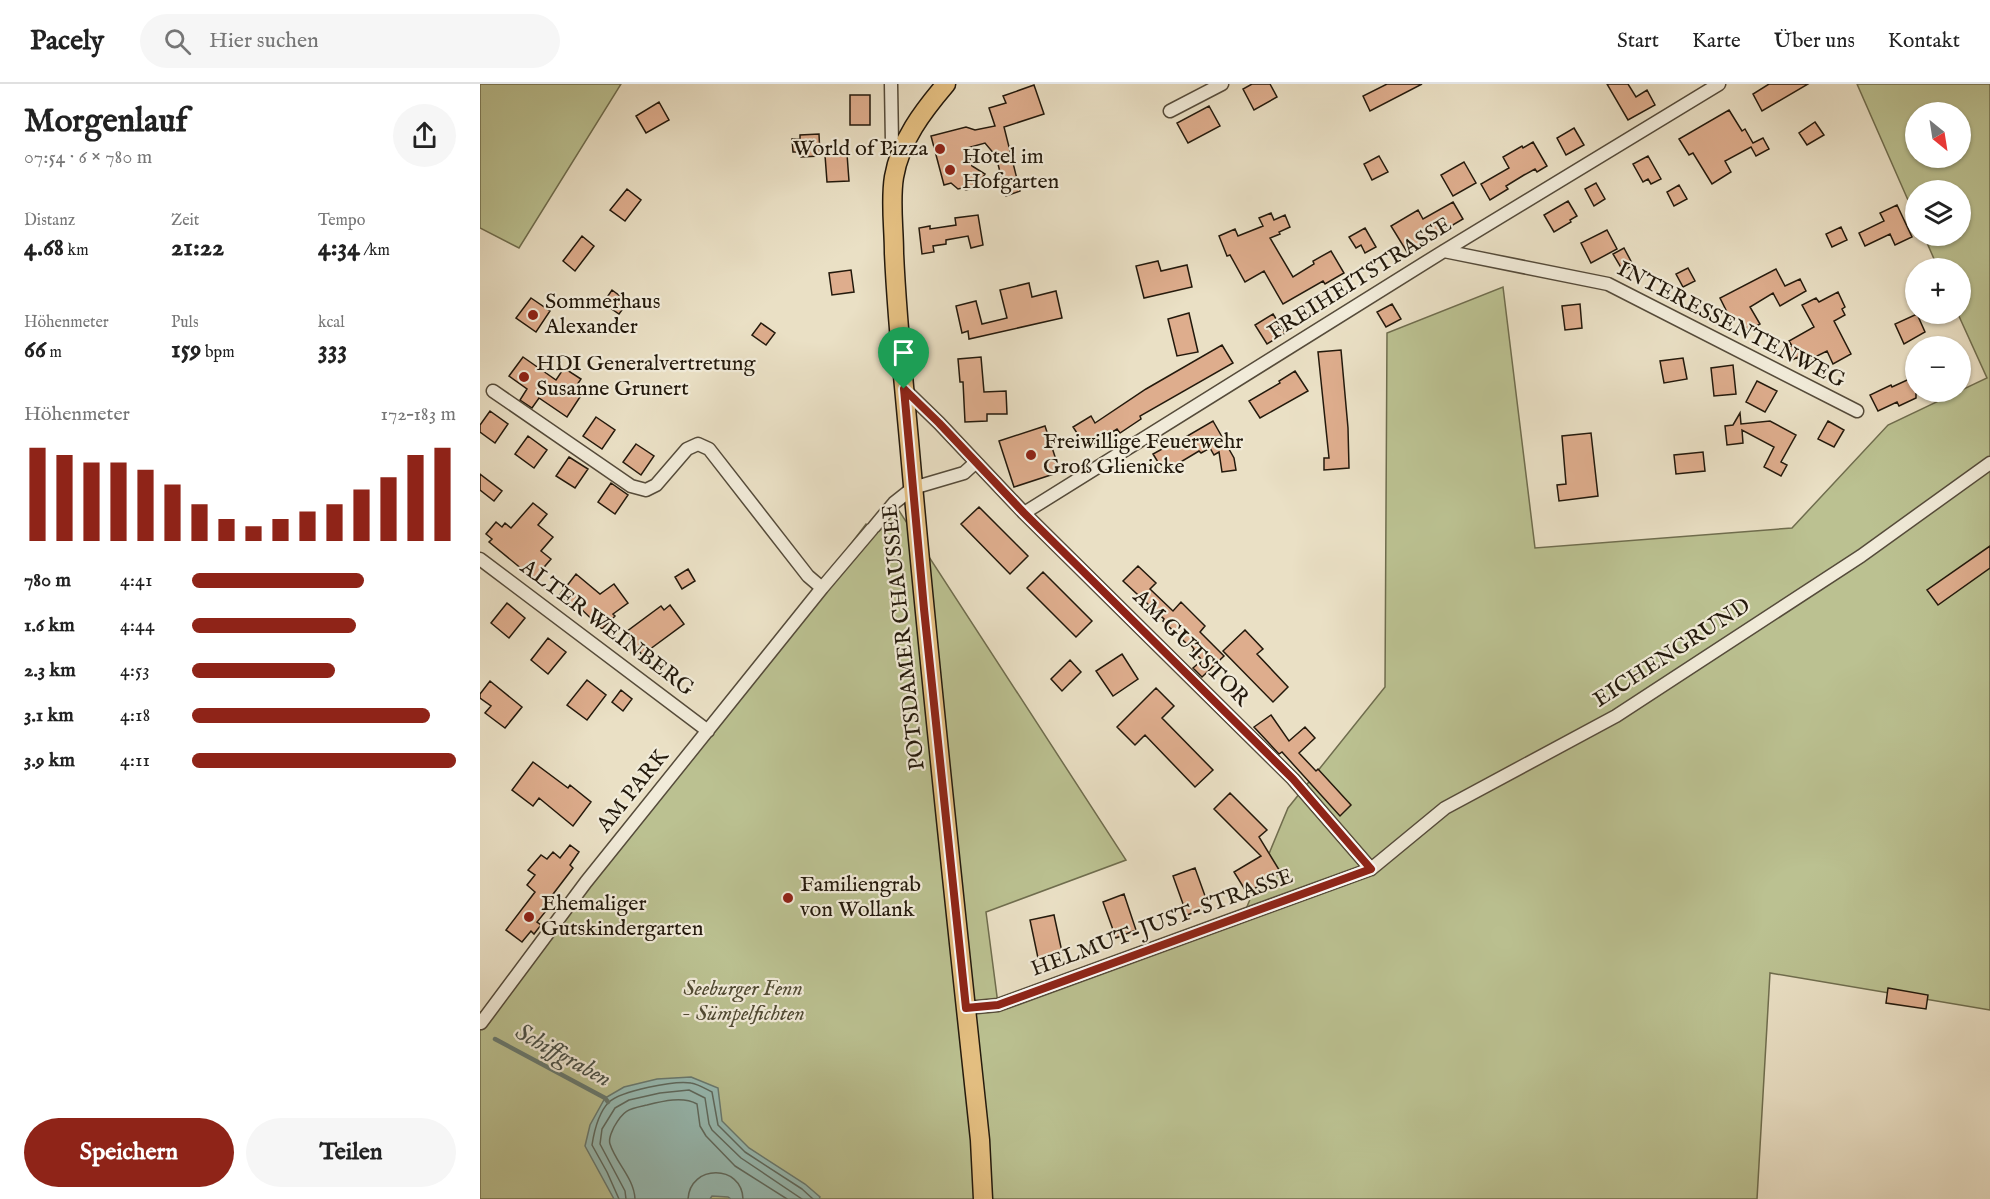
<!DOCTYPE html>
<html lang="de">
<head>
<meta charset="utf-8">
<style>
	:root { --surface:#fff; --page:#f6f6f6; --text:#222; --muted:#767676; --line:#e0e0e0; --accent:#8f2418 }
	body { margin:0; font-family:"IM FELL English",serif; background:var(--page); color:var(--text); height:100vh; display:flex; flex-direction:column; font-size:22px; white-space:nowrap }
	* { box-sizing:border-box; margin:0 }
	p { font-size:20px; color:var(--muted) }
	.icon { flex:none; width:33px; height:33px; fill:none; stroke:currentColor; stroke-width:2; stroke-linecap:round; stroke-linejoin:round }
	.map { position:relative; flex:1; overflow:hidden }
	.sheet { display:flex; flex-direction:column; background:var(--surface); width:480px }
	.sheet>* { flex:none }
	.needle { width:39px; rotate:150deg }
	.buttons { position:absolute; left:1425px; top:18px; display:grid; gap:12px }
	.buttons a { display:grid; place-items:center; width:66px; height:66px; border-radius:50%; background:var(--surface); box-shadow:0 2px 4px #0004; font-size:30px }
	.pin { position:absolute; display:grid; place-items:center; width:51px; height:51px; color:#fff; margin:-62px -26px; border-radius:50% 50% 50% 0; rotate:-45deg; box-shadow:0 0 6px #0007 }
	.pin .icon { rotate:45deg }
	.round { display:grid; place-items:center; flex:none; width:63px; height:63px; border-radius:32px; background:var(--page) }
	.headline { display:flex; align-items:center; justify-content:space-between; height:102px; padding:0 24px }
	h1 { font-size:33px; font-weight:800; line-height:45px }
	.figures { display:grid; grid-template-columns:repeat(3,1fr); gap:9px; height:102px; padding:6px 24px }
	.figures div { display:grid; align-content:center }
	.figures b { font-size:26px; font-weight:800 }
	.figures small { font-size:16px; font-weight:400 }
	.figures p { font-size:16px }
	.chart { height:168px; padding:12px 24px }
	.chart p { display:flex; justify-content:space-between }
	.chart svg { width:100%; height:108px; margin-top:6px; stroke:var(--accent); stroke-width:6 }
	.cta { display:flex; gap:12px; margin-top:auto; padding:12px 24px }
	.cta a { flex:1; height:69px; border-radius:36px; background:var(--accent); color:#fff; font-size:24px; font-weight:800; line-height:69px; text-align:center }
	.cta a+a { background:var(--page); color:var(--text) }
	ul { padding:0 24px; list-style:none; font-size:20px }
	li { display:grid; grid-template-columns:96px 72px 1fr; align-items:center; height:45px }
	li i { height:15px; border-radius:8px; background:var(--accent) }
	header { display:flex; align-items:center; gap:36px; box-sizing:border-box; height:84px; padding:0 30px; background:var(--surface); border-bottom:2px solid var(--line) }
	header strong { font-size:28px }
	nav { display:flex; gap:33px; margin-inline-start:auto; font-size:21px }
	.search { width:420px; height:54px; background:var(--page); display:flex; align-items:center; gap:15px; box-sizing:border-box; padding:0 21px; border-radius:33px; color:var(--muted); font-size:22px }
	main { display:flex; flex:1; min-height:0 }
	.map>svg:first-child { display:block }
	.green { fill:#bbc191; stroke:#6f6d4e; stroke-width:1.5; fill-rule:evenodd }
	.water { fill:#98bdb6; stroke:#697b72; stroke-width:1.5 }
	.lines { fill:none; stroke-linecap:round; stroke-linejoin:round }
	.shore { stroke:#5e6b61; stroke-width:1.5 }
	.stream { stroke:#697b72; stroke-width:4.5 }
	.building { fill:#dead8d; stroke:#23190c; stroke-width:1.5 }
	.street-casing { stroke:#554b3a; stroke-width:15 }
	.primary-casing { stroke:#23190c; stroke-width:21 }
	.street { stroke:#f1ebd9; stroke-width:12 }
	.primary { stroke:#e5c082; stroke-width:18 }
	.route-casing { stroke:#fff; stroke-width:12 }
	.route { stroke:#8f2418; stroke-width:8 }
	.poi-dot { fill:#8f2418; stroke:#f1ebd9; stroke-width:2 }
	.labels { text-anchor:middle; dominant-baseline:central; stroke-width:4.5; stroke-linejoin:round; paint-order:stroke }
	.poi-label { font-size:22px; fill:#23190c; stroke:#f1ebd9; text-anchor:start }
	.street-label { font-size:22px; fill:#23190c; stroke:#f1ebd9 }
	.park-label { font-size:22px; font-style:italic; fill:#514b34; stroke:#f1ebd9 }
	.water-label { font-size:24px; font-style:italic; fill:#4c5248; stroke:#f1ebd9 }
</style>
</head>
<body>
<header>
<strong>Pacely</strong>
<div class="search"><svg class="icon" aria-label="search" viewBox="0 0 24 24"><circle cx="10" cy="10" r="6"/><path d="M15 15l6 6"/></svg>Hier suchen</div>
<nav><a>Start</a><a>Karte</a><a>Über uns</a><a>Kontakt</a></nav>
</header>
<main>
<section class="sheet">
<div class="headline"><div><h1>Morgenlauf</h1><p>07:54 · 6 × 780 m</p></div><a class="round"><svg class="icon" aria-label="share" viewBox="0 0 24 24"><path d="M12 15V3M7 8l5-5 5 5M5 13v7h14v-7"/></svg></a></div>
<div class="figures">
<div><p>Distanz</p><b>4.68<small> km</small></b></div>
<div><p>Zeit</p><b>21:22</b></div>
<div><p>Tempo</p><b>4:34<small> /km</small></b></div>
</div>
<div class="figures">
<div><p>Höhenmeter</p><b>66<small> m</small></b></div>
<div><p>Puls</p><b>159<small> bpm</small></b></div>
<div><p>kcal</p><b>333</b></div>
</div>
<div class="chart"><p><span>Höhenmeter</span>172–183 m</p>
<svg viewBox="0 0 160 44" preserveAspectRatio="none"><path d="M5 44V6M15 44V9M25 44V12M35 44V12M45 44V15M55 44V21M65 44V29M75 44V35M85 44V38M95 44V35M105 44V32M115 44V29M125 44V23M135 44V18M145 44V9M155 44V6"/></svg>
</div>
<ul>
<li><b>780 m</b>4:41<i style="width:65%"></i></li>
<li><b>1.6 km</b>4:44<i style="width:62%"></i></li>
<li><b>2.3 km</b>4:53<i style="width:54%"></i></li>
<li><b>3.1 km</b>4:18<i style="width:90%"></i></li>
<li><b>3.9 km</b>4:11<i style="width:100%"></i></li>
</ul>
<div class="cta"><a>Speichern</a><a>Teilen</a></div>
</section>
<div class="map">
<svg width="1510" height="1115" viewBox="0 0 1510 1115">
	<rect width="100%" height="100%" fill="#eae0c5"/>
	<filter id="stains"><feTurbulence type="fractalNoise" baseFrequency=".00333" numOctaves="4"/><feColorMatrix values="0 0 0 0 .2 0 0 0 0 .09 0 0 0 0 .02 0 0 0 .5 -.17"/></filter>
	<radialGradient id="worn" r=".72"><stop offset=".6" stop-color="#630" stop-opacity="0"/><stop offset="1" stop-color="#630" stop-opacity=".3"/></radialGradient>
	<path class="green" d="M 0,0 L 141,0 L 39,164 L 0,144 Z
		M 1377,0 L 1510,0 L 1510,926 L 1290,889 L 1277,1115 L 0,1115 L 0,927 L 1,938 L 240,632 L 386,440 L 392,445 L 414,419 L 646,776 L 506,828 L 518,920 L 761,837 L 808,724 L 905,603 L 907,249 L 1023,203 L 1055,464 L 1312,444 L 1408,341 L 1507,294 L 1478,230 L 1480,230 L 1480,184 L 1458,184 L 1444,152 L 1480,152 L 1480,106 L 1436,106 L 1435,132 ZM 1436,28 L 1480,28 L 1480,74 L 1436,74 Z"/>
	<path class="water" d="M 211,993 L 238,1004 L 242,1037 L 269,1064 L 325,1100 L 340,1113 L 339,1115 L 251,1115 L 248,1113 L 232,1112 L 230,1115 L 134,1115 L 105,1062 L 110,1041 L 125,1014 L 144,1003 L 177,995 Z"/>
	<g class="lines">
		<path class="shore" d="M 139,1115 L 127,1088 L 112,1061 C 114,1048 119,1028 129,1018 C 141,1007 195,996 211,999 C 218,1000 226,1005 232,1008 L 238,1041 L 265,1068 L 322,1105 L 333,1115
			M 146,1115 L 145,1107 L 120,1060 L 122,1045 L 135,1024 L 149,1016 L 180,1009 L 209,1006 L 225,1014 L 229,1040 L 232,1046 L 261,1074 L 322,1115
			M 155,1115 C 154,1094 136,1079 130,1060 C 128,1054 132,1048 134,1043 C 144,1025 149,1025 167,1021 C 183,1017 203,1012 217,1020 L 220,1042 L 226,1052 L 255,1082 L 307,1115
			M 208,1115 C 210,1080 262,1080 263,1115"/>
		<path class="stream" d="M 15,955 L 125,1014 L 128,1018"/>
	</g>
	<path class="building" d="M 772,0 L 790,0 L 797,13 L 774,26 L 763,5 Z
		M 907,0 L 942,0 L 890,27 L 883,12 Z
		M 1127,0 L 1148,0 L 1156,13 L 1167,6 L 1175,21 L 1148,36 Z
		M 1289,0 L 1328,0 L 1282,27 L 1273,10 Z
		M 554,1 L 564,30 L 524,43 L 540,107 L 526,112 L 516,72 L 505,59 L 487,64 L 492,82 L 505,90 L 497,103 L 486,106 L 482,104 L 478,105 L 471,99 L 464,101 L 451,52 L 486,43 L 495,46 L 515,42 L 509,24 L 526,19 L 523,12 Z
		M 370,11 L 390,11 L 390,41 L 370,41 Z
		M 179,18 L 189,36 L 166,49 L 156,32 Z
		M 729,22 L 740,42 L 708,59 L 697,39 Z
		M 1249,26 L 1262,47 L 1265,45 L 1273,59 L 1283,54 L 1289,65 L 1276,72 L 1271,63 L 1245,77 L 1251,88 L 1232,100 L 1213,69 L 1209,71 L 1199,55 Z
		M 1335,38 L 1344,51 L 1327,61 L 1319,49 Z
		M 1094,44 L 1104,61 L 1086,71 L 1077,54 Z
		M 339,50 L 340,72 L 321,73 L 321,68 L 313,68 L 312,55 L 320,55 L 320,51 Z
		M 1053,58 L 1067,82 L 1057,88 L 1055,85 L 1044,91 L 1026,102 L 1028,105 L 1010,116 L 1001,100 L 1029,84 L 1023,73 L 1042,62 L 1043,64 Z
		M 367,70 L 369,97 L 347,98 L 345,71 Z
		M 899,72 L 908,88 L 892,96 L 884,80 Z
		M 1168,72 L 1181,95 L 1171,100 L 1168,95 L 1163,98 L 1153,80 Z
		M 984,78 L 996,99 L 973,112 L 961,91 Z
		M 1116,99 L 1125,115 L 1114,122 L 1105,105 Z
		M 1199,101 L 1207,115 L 1194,122 L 1187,108 Z
		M 147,105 L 161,116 L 145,137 L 130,126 Z
		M 1088,117 L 1097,132 L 1090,136 L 1091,138 L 1074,148 L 1064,131 Z
		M 973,118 L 983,135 L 927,168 L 911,142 L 938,126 L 943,135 Z
		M 1417,121 L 1432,153 L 1415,161 L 1410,150 L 1385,162 L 1379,149 L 1404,137 L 1400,129 Z
		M 791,129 L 794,136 L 805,131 L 810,143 L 799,148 L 800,150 L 790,154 L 813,193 L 834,180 L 833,177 L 851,167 L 864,189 L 845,200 L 843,197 L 803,220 L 784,187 L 765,198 L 750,171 L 747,172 L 739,152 L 755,145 L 758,152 L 783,142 L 779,134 Z
		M 498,131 L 503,161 L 491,164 L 488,152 L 466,156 L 466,160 L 453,162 L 454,168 L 442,170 L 439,144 L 450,142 L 450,145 L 476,141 L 475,134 Z
		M 1361,143 L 1367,156 L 1352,163 L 1346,150 Z
		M 885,144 L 896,163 L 885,169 L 881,161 L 876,164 L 869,153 Z
		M 1127,146 L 1137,165 L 1111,179 L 1101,159 Z
		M 102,152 L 114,162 L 95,187 L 83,177 Z
		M 1144,164 L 1153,181 L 1143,187 L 1133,170 Z
		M 678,177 L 681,187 L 707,181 L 712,203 L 664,214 L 656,182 Z
		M 1208,184 L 1215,197 L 1203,203 L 1196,190 Z
		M 1296,185 L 1305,202 L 1320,195 L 1326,207 L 1300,222 L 1293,209 L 1270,223 L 1280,240 L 1268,247 L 1260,234 L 1252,238 L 1240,214 Z
		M 371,186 L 374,208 L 352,211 L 349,189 Z
		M 549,199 L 552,213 L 576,207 L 582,234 L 489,255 L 488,247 L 482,249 L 476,222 L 496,217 L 502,240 L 527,234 L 520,206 Z
		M 132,206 L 148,218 L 139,230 L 123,219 Z
		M 1358,208 L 1365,223 L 1362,225 L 1365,231 L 1354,237 L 1371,270 L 1353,280 L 1347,267 L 1321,280 L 1318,273 L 1312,276 L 1306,265 L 1312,262 L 1309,257 L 1334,243 L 1322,221 L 1336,214 L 1339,218 Z
		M 51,214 L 70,227 L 56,248 L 36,234 Z
		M 912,220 L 921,235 L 906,243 L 897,228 Z
		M 1100,220 L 1102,244 L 1085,246 L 1082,222 Z
		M 709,229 L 718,268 L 697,272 L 688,235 Z
		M 793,230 L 805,249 L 787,260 L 775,241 Z
		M 1437,230 L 1445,248 L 1424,260 L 1415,240 Z
		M 281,239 L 295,249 L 286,261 L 272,251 Z
		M 742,261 L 753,279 L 660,332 L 661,335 L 640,349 L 637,345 L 607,364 L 593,343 L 611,332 L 615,339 L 666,305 Z
		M 861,266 L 868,344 L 869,384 L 844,386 L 844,374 L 849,374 L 838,268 Z
		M 43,273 L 76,296 L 84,284 L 101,295 L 92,308 L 100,313 L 87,333 L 59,314 L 52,324 L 40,316 L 47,305 L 29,292 Z
		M 501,273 L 504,308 L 526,307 L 527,330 L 507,330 L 507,337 L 485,338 L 483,298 L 480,298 L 478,275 Z
		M 1203,274 L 1207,295 L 1184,299 L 1180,277 Z
		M 1253,281 L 1256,310 L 1234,312 L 1231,284 Z
		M 815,287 L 828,307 L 780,334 L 769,317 L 800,299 L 799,297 Z
		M 1436,292 L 1436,314 L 1419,322 L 1417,318 L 1398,327 L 1390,311 L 1411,301 L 1412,303 Z
		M 1277,297 L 1297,307 L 1285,328 L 1266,318 Z
		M 10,327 L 28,340 L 15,359 L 0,348 L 0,341 Z
		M 1260,329 L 1261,340 L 1290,337 L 1316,351 L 1301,378 L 1307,381 L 1301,392 L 1284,383 L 1294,363 L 1262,346 L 1263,359 L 1247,361 L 1245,342 L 1253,341 Z
		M 116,333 L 135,346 L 122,365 L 103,352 Z
		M 733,337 L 754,374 L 756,386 L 742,388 L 739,368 L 734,371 L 730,364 L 721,369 L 719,367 L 684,388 L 673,370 L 691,360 L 692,361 Z
		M 1348,337 L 1364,346 L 1354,363 L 1338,355 Z
		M 565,342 L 580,388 L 534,403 L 519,357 Z
		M 1111,349 L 1118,412 L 1079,417 L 1077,401 L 1086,400 L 1082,352 Z
		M 48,352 L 67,366 L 54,384 L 35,370 Z
		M 156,360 L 174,372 L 161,391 L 143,378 Z
		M 1223,368 L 1225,387 L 1196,390 L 1194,371 Z
		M 89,373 L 108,385 L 95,404 L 76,392 Z
		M 0,390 L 22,407 L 14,417 L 0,406 Z
		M 131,399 L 148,411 L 135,430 L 118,418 Z
		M 53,419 L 67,430 L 58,441 L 73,453 L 61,467 L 71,475 L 54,495 L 9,458 L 12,455 L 6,450 L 16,438 L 22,443 L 25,439 L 31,444 Z
		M 499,423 L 548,472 L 530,490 L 481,440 Z
		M 1510,462 L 1510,484 L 1458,521 L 1447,506 Z
		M 658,482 L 676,499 L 670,505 L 693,527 L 701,518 L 725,542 L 720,548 L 744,572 L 722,593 L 713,584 L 722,576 L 713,567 L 714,565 L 710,560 L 708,561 L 683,537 L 684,535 L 643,497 Z
		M 208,485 L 215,497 L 202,505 L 195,493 Z
		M 563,488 L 612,537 L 596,553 L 547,504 Z
		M 96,490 L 120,510 L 134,500 L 148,519 L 133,530 L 135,532 L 122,545 L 97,521 L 94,524 L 79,512 Z
		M 27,519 L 45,534 L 29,554 L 11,539 Z
		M 190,521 L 204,540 L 162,571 L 146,548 L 181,522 L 184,526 Z
		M 765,546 L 783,565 L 777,570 L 808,603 L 793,618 L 743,567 Z
		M 68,554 L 86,568 L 68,590 L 51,576 Z
		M 642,570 L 658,595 L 633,612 L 616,587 Z
		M 590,576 L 601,588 L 582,607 L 571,595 Z
		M 107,596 L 126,611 L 107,636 L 87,621 Z
		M 10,597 L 42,623 L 25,644 L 5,629 L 11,622 L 0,614 L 0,610 Z
		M 676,604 L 694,622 L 682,634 L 733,686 L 715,703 L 665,651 L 655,661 L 637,643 Z
		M 141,606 L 152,615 L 143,627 L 132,618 Z
		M 791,631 L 809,657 L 825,643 L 835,654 L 819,669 L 836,687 L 838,685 L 871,721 L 860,732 L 802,668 L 799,670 L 774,643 Z
		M 53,678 L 88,704 L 90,701 L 111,718 L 93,742 L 59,714 L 53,722 L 32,706 Z
		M 750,709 L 787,746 L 779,753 L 801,789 L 767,809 L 754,788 L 781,772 L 734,725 Z
		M 90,761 L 99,768 L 90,781 L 93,784 L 67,818 L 63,825 L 66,827 L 57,838 L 61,841 L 54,850 L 51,847 L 42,858 L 26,846 L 55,808 L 47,801 L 55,791 L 48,786 L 61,771 L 67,775 L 73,768 L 80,774 Z
		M 715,784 L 729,823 L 707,831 L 693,792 Z
		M 644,810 L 656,846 L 636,854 L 623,818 Z
		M 574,831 L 582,868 L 558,874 L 550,836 Z
		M 1408,904 L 1448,911 L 1446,925 L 1406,919 Z"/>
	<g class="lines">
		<defs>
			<path id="street" d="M 411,0 L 412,59 L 421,65
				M 690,27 L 742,0
				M 964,167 L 1128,200 L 1377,327
				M 424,305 L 459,339 L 544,429 L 813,695 L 891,785
				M 13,307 L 151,402 L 166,406 L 176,401 L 207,365 L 218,360 L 229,365 L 328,492 L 342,504
				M 544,429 L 964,167 L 1239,0
				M 394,443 L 414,419 L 433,404 L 484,389 L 495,379
				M 0,475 L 228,647
				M 486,924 L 518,921 L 891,785 L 965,724 L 1136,632 L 1381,472 L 1510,379
				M 1,939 L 106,798 L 342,504 L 392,445"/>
			<path id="primary" d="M 466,0 C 443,27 420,57 414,93 C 410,117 414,144 414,169 C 417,239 425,309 431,379 C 451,605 476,830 500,1056 L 503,1115"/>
		</defs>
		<use href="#street" class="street-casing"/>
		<use href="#primary" class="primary-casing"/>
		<use href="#street" class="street"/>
		<use href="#primary" class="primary"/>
	</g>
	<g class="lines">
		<defs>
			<path id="route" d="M 424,305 L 459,339 L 544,429 L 813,695 L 891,785 L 518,921 L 486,924 L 444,525 Z"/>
		</defs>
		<use href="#route" class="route-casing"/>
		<use href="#route" class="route"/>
	</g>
	<g class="poi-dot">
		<circle cx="460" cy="65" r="6"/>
		<circle cx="470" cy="86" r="6"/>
		<circle cx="53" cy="231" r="6"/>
		<circle cx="44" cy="293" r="6"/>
		<circle cx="551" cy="371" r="6"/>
		<circle cx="308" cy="814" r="6"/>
		<circle cx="49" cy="833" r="6"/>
	</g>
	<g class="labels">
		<g class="poi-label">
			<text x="448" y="65" text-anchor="end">World of Pizza</text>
			<text x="482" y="73">Hotel im<tspan x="482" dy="25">Hofgarten</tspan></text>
			<text x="65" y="218">Sommerhaus<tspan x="65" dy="25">Alexander</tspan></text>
			<text x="56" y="280">HDI Generalvertretung<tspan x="56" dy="25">Susanne Grunert</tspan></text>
			<text x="563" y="358">Freiwillige Feuerwehr<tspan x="563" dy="25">Groß Glienicke</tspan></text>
			<text x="320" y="801">Familiengrab<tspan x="320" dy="25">von Wollank</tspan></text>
			<text x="61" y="820">Ehemaliger<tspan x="61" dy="25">Gutskindergarten</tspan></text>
		</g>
		<g class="street-label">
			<text transform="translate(880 195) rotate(-32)">FREIHEITSTRASSE</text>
			<text transform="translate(1251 241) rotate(27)">INTERESSENTENWEG</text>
			<text transform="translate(127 544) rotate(37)">ALTER WEINBERG</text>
			<text transform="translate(424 553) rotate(-96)">POTSDAMER CHAUSSEE</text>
			<text transform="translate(711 564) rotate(45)">AM GUTSTOR</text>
			<text transform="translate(1192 569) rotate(-33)">EICHENGRUND</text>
			<text transform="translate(153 707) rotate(-51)">AM PARK</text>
			<text transform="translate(682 839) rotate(-20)">HELMUT-JUST-STRASSE</text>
		</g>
		<g class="park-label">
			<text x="263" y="905">Seeburger Fenn<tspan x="263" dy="25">- Sümpelfichten</tspan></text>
		</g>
		<g class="water-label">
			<text transform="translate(83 972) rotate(29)">Schiffgraben</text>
		</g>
	</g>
	<rect width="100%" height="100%" filter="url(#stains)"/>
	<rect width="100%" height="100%" fill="url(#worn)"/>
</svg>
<div class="buttons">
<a><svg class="needle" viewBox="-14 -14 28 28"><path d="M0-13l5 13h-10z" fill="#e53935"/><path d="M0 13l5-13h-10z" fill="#767676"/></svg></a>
<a><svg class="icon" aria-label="layers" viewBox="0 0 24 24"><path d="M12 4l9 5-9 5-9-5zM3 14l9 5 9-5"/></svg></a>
<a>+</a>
<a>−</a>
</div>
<div class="pin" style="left:424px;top:305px;background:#1e9e55"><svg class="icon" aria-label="arrive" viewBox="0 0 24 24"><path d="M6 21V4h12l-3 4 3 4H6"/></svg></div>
</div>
</main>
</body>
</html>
